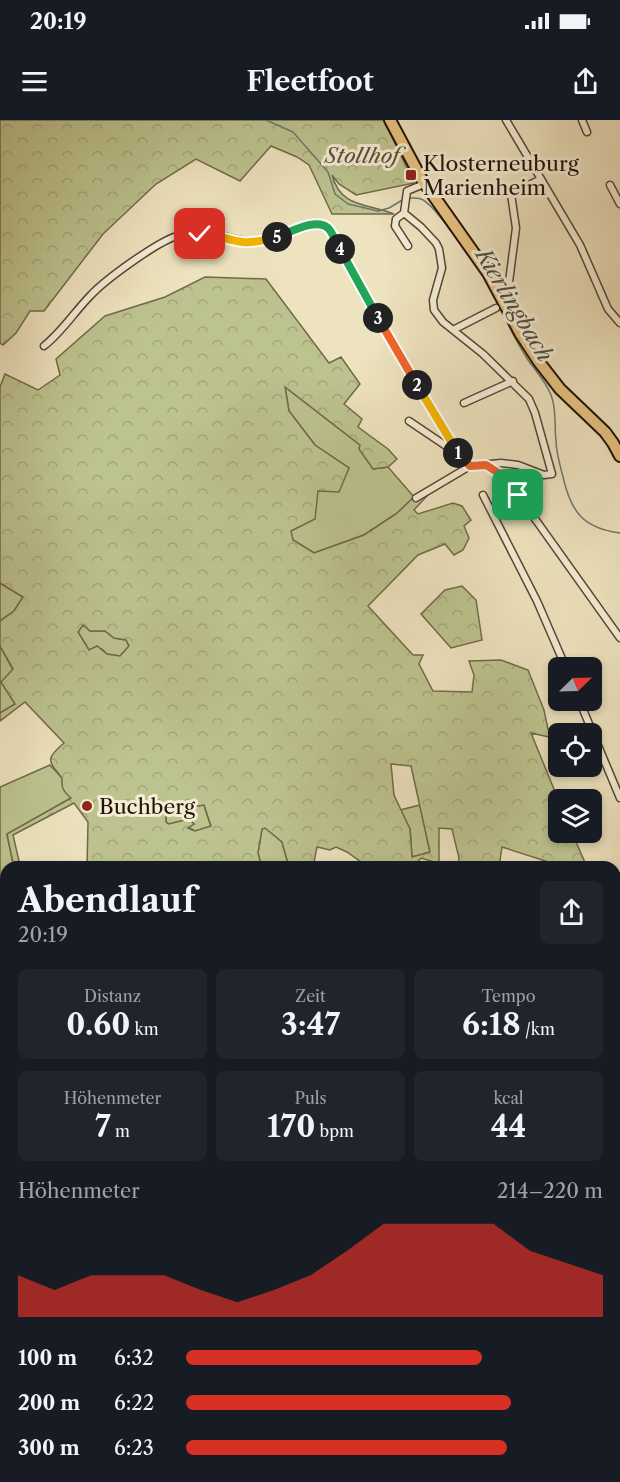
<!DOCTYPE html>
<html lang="de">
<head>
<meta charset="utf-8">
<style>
	:root { --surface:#171b24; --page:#20242c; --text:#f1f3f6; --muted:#9ea1a6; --accent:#d93025 }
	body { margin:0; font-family:"Libre Caslon Text",serif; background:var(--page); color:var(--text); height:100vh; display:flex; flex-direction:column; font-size:22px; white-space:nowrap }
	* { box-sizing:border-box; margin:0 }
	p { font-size:20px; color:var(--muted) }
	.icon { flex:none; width:33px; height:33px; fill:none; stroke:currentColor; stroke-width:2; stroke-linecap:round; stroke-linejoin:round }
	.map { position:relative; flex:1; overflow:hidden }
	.sheet { position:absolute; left:0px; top:741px; width:621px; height:621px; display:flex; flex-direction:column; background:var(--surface); border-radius:18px 18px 0 0; box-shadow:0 3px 9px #0003 }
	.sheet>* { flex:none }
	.needle { width:39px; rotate:67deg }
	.buttons { position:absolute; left:548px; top:537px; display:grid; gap:12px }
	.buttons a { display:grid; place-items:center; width:54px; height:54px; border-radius:9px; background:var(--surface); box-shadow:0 3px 9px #0003; font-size:30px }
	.pin { position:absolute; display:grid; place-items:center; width:51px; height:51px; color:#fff; margin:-26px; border-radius:12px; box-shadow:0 3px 9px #0006 }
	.km { position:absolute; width:30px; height:30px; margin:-15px; border-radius:50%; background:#222; color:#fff; font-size:16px; line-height:30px; text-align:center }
	.round { display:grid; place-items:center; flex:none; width:63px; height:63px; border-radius:9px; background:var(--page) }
	.summary { display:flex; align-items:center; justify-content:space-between; height:102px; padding:0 18px }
	h1 { font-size:33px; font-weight:700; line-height:45px }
	.figures { display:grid; grid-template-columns:repeat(3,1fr); gap:9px; height:102px; padding:6px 18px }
	.figures div { display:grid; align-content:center; border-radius:9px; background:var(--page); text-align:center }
	.figures b { font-size:30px; font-weight:700 }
	.figures small { font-size:16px; font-weight:400 }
	.figures p { font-size:16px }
	.chart { height:168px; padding:12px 18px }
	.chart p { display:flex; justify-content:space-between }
	.chart svg { width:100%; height:108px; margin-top:6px; fill:var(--accent); opacity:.7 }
	ul { padding:0 18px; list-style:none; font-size:20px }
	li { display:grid; grid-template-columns:96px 72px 1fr; align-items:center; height:45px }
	li i { height:15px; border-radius:8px; background:var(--accent) }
	.status { display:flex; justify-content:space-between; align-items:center; height:42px; padding:0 30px; background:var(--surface); direction:ltr }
	.status svg { height:16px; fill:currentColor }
	header { display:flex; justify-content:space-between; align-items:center; height:78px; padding:0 18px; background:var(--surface); font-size:27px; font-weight:700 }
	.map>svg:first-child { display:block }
	.green { fill:#bdc38f; stroke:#706a4b; stroke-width:1.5 }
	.forest { fill:url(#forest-crowns); stroke:#706a4b; stroke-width:1.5; fill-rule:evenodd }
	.cemetery { fill:url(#cemetery-stones); stroke:#706a4b; stroke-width:1.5 }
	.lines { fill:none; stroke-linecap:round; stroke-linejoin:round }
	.stream { stroke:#6b7972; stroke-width:1.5 }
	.minor-casing { stroke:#554635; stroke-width:9 }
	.primary-casing { stroke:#221207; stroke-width:14 }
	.minor { stroke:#f4edd5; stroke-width:6 }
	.primary { stroke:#e7c280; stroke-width:10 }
	.split-1-casing { stroke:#fff; stroke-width:12 }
	.split-2-casing { stroke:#fff; stroke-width:12 }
	.split-3-casing { stroke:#fff; stroke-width:12 }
	.split-4-casing { stroke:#fff; stroke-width:12 }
	.split-5-casing { stroke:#fff; stroke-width:12 }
	.split-6-casing { stroke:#fff; stroke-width:12 }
	.split-1 { stroke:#f0652b; stroke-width:8 }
	.split-2 { stroke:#f5b400; stroke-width:8 }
	.split-3 { stroke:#f0652b; stroke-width:8 }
	.split-4 { stroke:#22a559; stroke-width:8 }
	.split-5 { stroke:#22a559; stroke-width:8 }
	.split-6 { stroke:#f5b400; stroke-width:8 }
	.poi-dot { fill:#8f2418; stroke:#f4edd5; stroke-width:2 }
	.labels { text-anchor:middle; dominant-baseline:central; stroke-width:6; stroke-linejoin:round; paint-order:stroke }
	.park-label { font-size:21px; font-style:italic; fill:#585037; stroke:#f4edd5 }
	.poi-label { font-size:21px; fill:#221207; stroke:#f4edd5; text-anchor:start }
	.water-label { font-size:22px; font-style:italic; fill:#4d4e46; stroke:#f4edd5 }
</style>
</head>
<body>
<div class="status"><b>20:19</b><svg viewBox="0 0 49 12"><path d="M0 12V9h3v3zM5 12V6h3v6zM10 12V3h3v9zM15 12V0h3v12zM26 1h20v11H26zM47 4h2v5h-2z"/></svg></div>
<header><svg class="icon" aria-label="menu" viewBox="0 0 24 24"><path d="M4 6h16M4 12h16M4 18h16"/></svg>Fleetfoot<svg class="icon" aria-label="share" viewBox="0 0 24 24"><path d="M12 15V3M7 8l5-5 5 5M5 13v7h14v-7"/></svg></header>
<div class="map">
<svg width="620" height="1362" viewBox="0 0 620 1362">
	<defs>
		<pattern id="forest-crowns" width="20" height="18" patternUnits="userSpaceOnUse" patternTransform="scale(1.5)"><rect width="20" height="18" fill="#bdc38f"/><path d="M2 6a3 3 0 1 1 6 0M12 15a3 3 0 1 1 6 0" fill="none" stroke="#a2a67a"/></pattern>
		<pattern id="cemetery-stones" width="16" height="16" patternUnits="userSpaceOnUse" patternTransform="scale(1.5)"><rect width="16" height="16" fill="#bdc38f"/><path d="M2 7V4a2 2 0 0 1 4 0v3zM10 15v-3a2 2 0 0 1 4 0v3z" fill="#a2a67a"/></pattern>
	</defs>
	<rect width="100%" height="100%" fill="#eee3bf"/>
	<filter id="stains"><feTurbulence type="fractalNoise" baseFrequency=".00333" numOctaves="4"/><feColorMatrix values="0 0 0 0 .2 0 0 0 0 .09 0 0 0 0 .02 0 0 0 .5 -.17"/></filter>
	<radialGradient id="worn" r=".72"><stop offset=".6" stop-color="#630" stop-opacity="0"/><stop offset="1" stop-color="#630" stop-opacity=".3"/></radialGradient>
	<path class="green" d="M 285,267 L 360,325 L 373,349 L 388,347 L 414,377 L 396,394 L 364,415 L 314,433 L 293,420 L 290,411 L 318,371 L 349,348 L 315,325 L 289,291 Z
		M 0,463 L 23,477 L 14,491 L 0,501 Z
		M 83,504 L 90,511 L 105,511 L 114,518 L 126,520 L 129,526 L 120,536 L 107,534 L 102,529 L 89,530 L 78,512 Z
		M 0,526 L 13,550 L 2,562 L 15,584 L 0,593 Z
		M 50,645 L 62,658 L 71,678 L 7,715 L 14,747 L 6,747 L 6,836 L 0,835 L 0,667 Z
		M 204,685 L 211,707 L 195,711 L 188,707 L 194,704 L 189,699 L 169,704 L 166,702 L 166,694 L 183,688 Z
		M 420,685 L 430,732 L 412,737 L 410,709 L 400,690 Z
		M 265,707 L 282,722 L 289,747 L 271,747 L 261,744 L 258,733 L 262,709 Z"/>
	<path class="forest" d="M 0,0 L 384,0 L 414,63 L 356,75 L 339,64 L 332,55 C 341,88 366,83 394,94 L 332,94 L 309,45 L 297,37 L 271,26 L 240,61 L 196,39 L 156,64 L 103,114 L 44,191 L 30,191 L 16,213 L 3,225 L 0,223 Z
		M 205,157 L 266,159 L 329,243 L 341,237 L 360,264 L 344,284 L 362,299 L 358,307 L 388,329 L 397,339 L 388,347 L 373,349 L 359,329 L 360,325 L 285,267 L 289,291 L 315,325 L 349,348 L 339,372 L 318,371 L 315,399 L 291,411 L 293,420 L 314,433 L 364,415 L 396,394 L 414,377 L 427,376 L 414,390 L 418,394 L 453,383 L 462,386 L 471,400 L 464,406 L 469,418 L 463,430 L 454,435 L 445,424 L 418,435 L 368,486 L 413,535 L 423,535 L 419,544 L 433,571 L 472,572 L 474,555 L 469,541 L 501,540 L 528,550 L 544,590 L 548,609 L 558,616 L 558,619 L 531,613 L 558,679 L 558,712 L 572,713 L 587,747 L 564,747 L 502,727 L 499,747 L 458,747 L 459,738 L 452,709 L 439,708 L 439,747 L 433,747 L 434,742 L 421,738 L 413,747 L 368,747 L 347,732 L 336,727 L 330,730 L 317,727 L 313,747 L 289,747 L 282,722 L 265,708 L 262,709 L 258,733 L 261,744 L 271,747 L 87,747 L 88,702 L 74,683 L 13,715 L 19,741 L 13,743 L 7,714 L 71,678 C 64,672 61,668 62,658 C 48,640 45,639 64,623 L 25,582 L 0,601 L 0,593 L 15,584 L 1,562 L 13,549 L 0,526 L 0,501 L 14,491 L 23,477 L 0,463 L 0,267 L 5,254 L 38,270 L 60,255 L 56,239 L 105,196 L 165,177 ZM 83,505 L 90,511 L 105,511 L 114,518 L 126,520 L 129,526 L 120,536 L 107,534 L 97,526 L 89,530 L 78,512 ZM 391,644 L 411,646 L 430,732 L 412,737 L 410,709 L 394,675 ZM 204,685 L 211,706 L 195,711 L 188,708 L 194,704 L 189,699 L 169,704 L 166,702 L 166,694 L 183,688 Z
		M 462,466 L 476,480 L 482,520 L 451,528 L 421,494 L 445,470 Z
		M 0,1029 L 6,1035 L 6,1132 L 0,1136 Z"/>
	<path class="cemetery" d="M 514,1356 L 586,1356 L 583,1362 L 520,1362 L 515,1360 Z"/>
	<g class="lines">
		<path class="stream" d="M 266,0 L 293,12 L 328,52 L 335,74 L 348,84 L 378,91 L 389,88 L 404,79
			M 409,78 C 414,78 419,77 423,80 C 436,86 478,149 488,164
			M 500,187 C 508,205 517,223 528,240 C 536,251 546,262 551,275 C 557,290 554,305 556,320 C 556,332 560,345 563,357 C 571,392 583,408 620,413"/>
		<defs>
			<path id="minor" d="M 506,0 L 580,125 L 608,189 L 620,203
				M 582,0 L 587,12
				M 610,65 L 620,84
				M 404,93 L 396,99 L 395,106 L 408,126
				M 501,175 L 509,162 L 516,108 L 511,74 L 541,59
				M 453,210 L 496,188
				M 44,226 C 62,212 75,191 91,175 C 106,159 157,122 177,116 C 189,113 207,113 218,115 C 234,118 247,124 263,121 C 284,117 308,98 328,108 L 439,302 L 458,334 L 470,346
				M 464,283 L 513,261
				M 409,301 L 455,332
				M 486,345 L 500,354 L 518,375 L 620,518
				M 483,375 L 537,481 L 566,548
				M 416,378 L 470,346 L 501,343 L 518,345 L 544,355 L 552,354 L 535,293 L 529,279 L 483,234 L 443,202 L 434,190 L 433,180 L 442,148 L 439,129 L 436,123 L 421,107 L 404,93 L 407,71 L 424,64
				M 579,580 L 620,678
				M 615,914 L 620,914
				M 615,958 L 620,955
				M 615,1193 L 620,1195
				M 615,1286 L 620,1262
				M 507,1362 L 508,1356
				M 587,1362 L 590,1356"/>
			<path id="primary" d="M 390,0 L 421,58 L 488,153 L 520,213 L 539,242 L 560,269 L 605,312 L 613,323 L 620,336"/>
		</defs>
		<use href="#minor" class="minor-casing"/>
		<use href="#primary" class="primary-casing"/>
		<use href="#minor" class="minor"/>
		<use href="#primary" class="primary"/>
	</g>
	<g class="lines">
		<defs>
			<path id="split-1" d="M 458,333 L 470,346 L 486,345 L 500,354 L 518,375"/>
			<path id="split-2" d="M 417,265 L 458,333"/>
			<path id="split-3" d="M 378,198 L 417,265"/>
			<path id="split-4" d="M 340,129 L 378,198"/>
			<path id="split-5" d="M 277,117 C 289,113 316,97 328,108 C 333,113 336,123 340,129"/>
			<path id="split-6" d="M 200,114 C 216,114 227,120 243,122 C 254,123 266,120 277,117"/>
		</defs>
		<use href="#split-1" class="split-1-casing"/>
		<use href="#split-2" class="split-2-casing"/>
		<use href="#split-3" class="split-3-casing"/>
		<use href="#split-4" class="split-4-casing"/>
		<use href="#split-5" class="split-5-casing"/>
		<use href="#split-6" class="split-6-casing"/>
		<use href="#split-1" class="split-1"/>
		<use href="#split-2" class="split-2"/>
		<use href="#split-3" class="split-3"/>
		<use href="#split-4" class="split-4"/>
		<use href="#split-5" class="split-5"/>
		<use href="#split-6" class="split-6"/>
	</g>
	<g class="poi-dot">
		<rect x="405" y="49" width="12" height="12" rx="3"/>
		<circle cx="87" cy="686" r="6"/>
	</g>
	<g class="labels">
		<g class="park-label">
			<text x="362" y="35">Stollhof</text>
		</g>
		<g class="poi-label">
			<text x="423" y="43">Klosterneuburg<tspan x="423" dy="24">Marienheim</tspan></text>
			<text x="99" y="686">Buchberg</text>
		</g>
		<g class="water-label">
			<text transform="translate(514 185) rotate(59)">Kierlingbach</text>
		</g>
	</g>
	<rect width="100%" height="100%" filter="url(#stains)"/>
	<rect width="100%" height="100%" fill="url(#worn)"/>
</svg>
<div class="buttons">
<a><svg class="needle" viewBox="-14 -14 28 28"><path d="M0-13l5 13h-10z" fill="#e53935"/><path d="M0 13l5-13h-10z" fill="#9ea1a6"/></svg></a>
<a><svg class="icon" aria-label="locate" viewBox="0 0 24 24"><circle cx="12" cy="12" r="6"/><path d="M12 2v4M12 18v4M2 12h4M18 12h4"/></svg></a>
<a><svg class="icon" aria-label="layers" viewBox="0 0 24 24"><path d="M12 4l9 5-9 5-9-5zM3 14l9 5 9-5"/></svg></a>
</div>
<div class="pin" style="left:518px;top:375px;background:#1e9e55"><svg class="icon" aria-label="arrive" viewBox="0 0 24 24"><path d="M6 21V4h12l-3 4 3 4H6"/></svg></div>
<div class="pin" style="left:200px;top:114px;background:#d93025"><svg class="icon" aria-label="check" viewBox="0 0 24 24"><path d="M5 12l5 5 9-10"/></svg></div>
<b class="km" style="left:458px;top:333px">1</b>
<b class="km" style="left:417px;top:265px">2</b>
<b class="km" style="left:378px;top:198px">3</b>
<b class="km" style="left:340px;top:129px">4</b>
<b class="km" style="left:277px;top:117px">5</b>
<section class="sheet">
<div class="summary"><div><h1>Abendlauf</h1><p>20:19</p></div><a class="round"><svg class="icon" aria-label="share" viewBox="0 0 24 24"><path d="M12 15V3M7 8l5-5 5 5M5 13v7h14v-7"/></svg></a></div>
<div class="figures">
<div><p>Distanz</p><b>0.60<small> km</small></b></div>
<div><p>Zeit</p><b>3:47</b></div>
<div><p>Tempo</p><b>6:18<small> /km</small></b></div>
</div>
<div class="figures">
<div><p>Höhenmeter</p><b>7<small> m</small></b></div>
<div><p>Puls</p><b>170<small> bpm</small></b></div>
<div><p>kcal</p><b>44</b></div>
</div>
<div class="chart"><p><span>Höhenmeter</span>214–220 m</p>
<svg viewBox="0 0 160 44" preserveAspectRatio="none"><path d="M0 44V27L10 33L20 27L30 27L40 27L50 33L60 38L70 33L80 27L90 17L100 6L110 6L120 6L130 6L140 17L150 22L160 27V44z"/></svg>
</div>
<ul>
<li><b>100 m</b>6:32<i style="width:71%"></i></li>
<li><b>200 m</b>6:22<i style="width:78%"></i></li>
<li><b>300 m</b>6:23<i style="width:77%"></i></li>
</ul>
</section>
</div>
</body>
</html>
